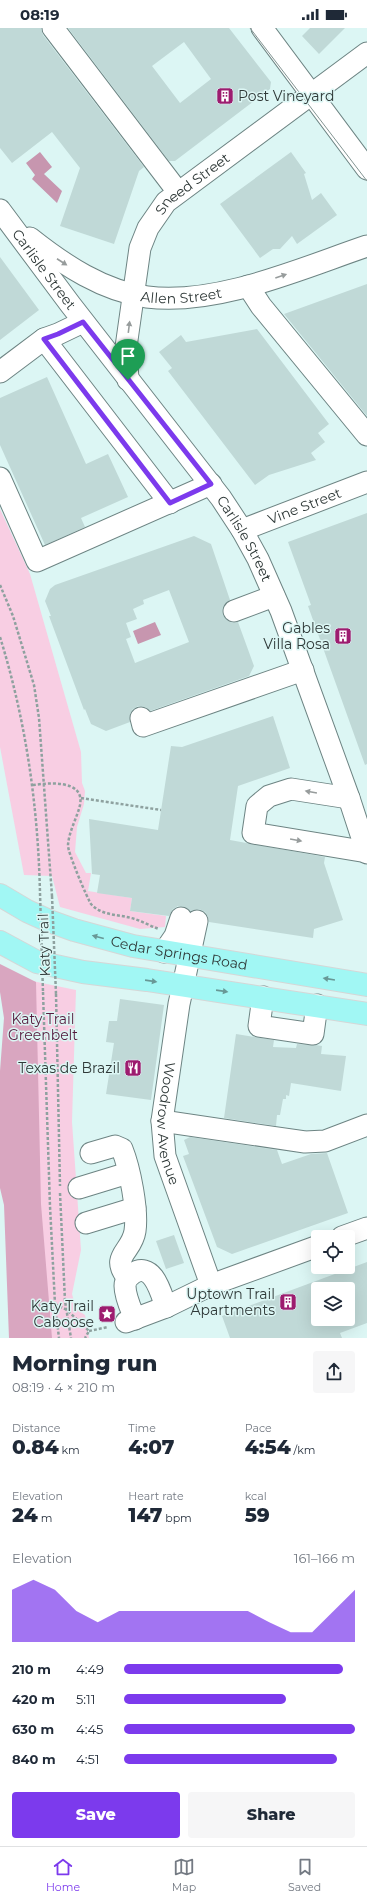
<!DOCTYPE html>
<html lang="en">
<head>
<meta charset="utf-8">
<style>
	:root { --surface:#fff; --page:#f6f6f7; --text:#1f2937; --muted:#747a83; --line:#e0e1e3; --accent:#7c3aed }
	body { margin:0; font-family:Montserrat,sans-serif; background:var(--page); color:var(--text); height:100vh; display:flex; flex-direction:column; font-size:15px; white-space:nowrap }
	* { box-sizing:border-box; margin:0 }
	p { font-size:13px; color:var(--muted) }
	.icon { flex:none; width:22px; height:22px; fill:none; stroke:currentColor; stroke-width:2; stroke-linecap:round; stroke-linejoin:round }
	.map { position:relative; height:1310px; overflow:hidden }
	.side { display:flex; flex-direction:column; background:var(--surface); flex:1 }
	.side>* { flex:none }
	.buttons { position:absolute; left:311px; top:1202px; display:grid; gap:8px }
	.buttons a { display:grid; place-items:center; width:44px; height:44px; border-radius:4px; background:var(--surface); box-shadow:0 4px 16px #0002; font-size:20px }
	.pin { position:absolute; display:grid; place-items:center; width:34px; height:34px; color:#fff; margin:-41px -17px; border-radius:50% 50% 50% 0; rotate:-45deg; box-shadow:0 0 4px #0007 }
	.pin .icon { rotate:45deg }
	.round { display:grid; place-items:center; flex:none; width:42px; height:42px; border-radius:4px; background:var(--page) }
	.headline { display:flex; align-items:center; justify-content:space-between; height:68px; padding:0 12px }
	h1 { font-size:22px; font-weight:800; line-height:30px }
	.metrics { display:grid; grid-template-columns:repeat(3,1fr); gap:6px; height:68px; padding:4px 12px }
	.metrics div { display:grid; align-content:center }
	.metrics b { font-size:20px; font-weight:800 }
	.metrics small { font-size:11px; font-weight:400 }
	.metrics p { font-size:11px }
	.chart { height:112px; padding:8px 12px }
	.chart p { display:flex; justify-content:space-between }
	.chart svg { width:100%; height:72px; margin-top:4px; fill:var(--accent); opacity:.7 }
	.primary-button { display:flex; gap:8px; margin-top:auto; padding:8px 12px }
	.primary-button a { flex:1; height:46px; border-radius:4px; background:var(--accent); color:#fff; font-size:16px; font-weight:800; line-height:46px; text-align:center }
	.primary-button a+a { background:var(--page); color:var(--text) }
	ul { padding:0 12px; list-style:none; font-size:13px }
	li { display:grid; grid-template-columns:64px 48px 1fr; align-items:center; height:30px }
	li i { height:10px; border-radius:5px; background:var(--accent) }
	.status { display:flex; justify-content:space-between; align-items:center; height:28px; padding:0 20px; background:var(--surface); direction:ltr }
	.status svg { height:11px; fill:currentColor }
	.tab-bar { display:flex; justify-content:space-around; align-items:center; height:56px; border-top:1px solid var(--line); background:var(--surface); font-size:11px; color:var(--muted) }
	.tab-bar a { display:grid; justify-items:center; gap:2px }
	.tab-bar .active { color:var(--accent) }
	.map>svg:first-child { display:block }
	.green { fill:#f8cee3 }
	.forest { fill:#d9a6c0 }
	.water { fill:#c796af }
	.building { fill:#c0d9d7; fill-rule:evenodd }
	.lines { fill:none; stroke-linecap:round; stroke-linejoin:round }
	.minor-casing { stroke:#6d8483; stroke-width:23 }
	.major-casing { stroke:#d5d7d7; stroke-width:24 }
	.path { stroke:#8ea19f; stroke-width:2.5; stroke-dasharray:3 2; stroke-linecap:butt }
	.minor { stroke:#fff; stroke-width:21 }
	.major { stroke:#a1f7f4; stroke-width:22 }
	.tram { stroke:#839593; stroke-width:1 }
	.path-bridge { stroke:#8ea19f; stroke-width:2.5; stroke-dasharray:3 2; stroke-linecap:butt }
	.oneway { fill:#979c9c }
	.oneway2 { fill:#689896 }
	.route-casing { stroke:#fff; stroke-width:8 }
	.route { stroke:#7c3aed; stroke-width:5 }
	.labels { text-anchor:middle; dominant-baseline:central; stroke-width:3; stroke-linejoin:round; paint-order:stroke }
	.poi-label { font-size:14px; fill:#2f3938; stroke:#dcf6f4; text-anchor:end }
	.street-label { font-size:14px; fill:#2f3938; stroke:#dcf6f4 }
	.park-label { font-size:14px; fill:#561a3e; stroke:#dcf6f4 }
</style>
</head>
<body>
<div class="status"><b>08:19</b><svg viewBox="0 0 49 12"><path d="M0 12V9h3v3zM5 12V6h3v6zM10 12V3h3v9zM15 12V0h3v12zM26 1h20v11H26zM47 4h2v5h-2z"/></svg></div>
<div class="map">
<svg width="367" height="1310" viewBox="0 0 367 1310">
	<rect width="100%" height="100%" fill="#dcf6f4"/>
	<path class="green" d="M 0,481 L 30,546 L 81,724 L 82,755 L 85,763 L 84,776 L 77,799 L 75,824 L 86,845 L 91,845 L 88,863 L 132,870 L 130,883 L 166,888 L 165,899 L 140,901 L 60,879 L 52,848 L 24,847 L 0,719 Z
		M 8,948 L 76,962 L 72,1094 L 81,1222 L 72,1266 L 76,1281 L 85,1287 L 89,1310 L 25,1310 Z"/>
	<path class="forest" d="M 0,936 L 36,954 L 41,1176 L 52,1310 L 9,1310 L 4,1177 L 0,1160 L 0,1043 L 4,990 L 0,964 Z"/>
	<path class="water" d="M 40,124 L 52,139 L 44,146 L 62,163 L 57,175 L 32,151 L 35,147 L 26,135 Z
		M 155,594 L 161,607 L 138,616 L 133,603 Z"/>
	<path class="building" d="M 0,0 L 41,0 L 43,7 L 144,139 L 139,143 L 114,216 L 60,198 L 80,140 L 52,104 L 12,135 L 0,120 Z
		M 68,0 L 229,0 L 271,54 L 270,61 L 175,133 L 169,133 ZM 184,14 L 211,51 L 180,75 L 152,38 Z
		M 310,0 L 345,0 L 319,26 L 302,8 Z
		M 291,124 L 306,145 L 304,146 L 312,172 L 321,165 L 337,187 L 297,216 L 292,208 L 280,221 L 273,221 L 260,230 L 220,176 Z
		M 0,229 L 39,282 L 0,312 Z
		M 367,256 L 367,388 L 284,286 Z
		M 257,301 L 329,396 L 318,405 L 325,414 L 311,425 L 316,432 L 269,447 L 255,457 L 168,343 L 172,340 L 159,324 L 181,307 L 186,314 Z
		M 47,349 L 86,436 L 108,426 L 128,469 L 81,490 L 85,499 L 45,517 L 0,417 L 0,370 Z
		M 367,485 L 367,736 L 365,737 L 308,578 L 311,577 L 288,514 Z
		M 194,508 L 211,516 L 230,572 L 225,576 L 222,581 L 223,587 L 227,592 L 232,595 L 238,594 L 254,638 L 249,648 L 150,683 L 145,679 L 138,678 L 133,681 L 130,686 L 130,694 L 106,703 L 91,696 L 85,681 L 84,682 L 49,588 L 51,588 L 45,573 L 50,561 L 55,557 ZM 169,562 L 189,614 L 135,635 L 126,611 L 131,609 L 126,595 L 137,591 L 133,581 L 144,576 L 143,572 Z
		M 273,688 L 290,740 L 238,758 L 230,812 L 325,829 L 324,835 L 343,892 L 314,901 L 313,910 L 209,894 L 208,889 L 205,884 L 199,881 L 191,883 L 184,879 L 178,878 L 173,881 L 169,888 L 130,883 L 132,870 L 97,865 L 100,847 L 92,846 L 89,791 L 158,802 L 171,718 L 182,719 Z
		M 120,971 L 164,977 L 151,1072 L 106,1066 L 114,1015 L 106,1014 L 109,993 L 117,993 Z
		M 236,1006 L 274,1012 L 273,1019 L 296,1020 L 297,1016 L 316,1017 L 322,1018 L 321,1026 L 346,1028 L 341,1063 L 291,1055 L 289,1068 L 286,1067 L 286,1071 L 283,1071 L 280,1087 L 277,1087 L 276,1098 L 224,1090 Z
		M 190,1109 L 277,1122 L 282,1136 L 311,1126 L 327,1125 L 348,1185 L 232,1226 L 217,1219 L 183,1128 L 189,1126 L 184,1112 Z
		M 174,1207 L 184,1235 L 166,1241 L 156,1213 Z
		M 367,1234 L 367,1295 L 340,1305 L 342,1310 L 230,1310 L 222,1288 ZM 318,1261 L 348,1261 L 348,1291 L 318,1291 Z"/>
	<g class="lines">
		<defs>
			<g id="minor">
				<path d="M 53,0 L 178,164"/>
				<path d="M 262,0 L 367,141"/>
				<path id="s1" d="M 0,182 L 70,276 L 221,470 L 242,502 L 258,531 L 281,583 L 349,770 L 367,825"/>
				<path id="s2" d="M 30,210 C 64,237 103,263 147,269 C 217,278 302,240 367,218"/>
				<path d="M 248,258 L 261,278 L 367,407"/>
				<path d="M 44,311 L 170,475"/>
				<path d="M 0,344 L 44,311 L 58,306 L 83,294"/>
				<path id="s3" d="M 128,352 L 126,319 L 140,220 L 148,200 L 166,174 L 367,25"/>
				<path d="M 0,450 L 37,533 L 211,456"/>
				<path id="s4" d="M 242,502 L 367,454"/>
				<path d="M 234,583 L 274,568"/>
				<path d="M 141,690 L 143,698 L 303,642"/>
				<path d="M 349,770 L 291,761 L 269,768 L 257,778 L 253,805 L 367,824"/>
				<path id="s5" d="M 197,893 L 179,976 L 162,1093 L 165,1128 L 211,1257"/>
				<path d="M 164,924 L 175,908 L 181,890"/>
				<path d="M 263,969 L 259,998 L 313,1006 L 317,977"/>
				<path d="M 162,1093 L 305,1114 L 325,1113 L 367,1097"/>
				<path d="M 91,1125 L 115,1118 L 122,1121 C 130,1141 138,1182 135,1203 C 132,1224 110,1228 127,1249"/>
				<path d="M 79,1160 L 128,1145"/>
				<path d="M 86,1195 L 135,1180"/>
				<path d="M 342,1209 L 367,1200"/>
				<path d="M 135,1291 C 131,1281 125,1269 125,1258 C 125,1252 128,1249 132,1246 C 153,1232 161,1265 166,1279"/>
				<path d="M 126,1294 L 166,1279 L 211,1257 L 318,1218"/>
			</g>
			<g id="major">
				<path id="s6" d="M 0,867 L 27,883 L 49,893 L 74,902 L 133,918 L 367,957"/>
				<path d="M 0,914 L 37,934 L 83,944 L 147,952 L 367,986"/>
			</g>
		</defs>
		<use href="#minor" class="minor-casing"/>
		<use href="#major" class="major-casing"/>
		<path class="path" d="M 0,557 L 13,588 L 34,657 L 39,690 L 52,868
			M 0,609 C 26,693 38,778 40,865
			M 33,757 C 48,755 85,751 80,777 C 77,790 69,803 68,817 C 67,823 88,872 91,876 C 102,888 117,886 131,890 C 140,892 150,898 159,901
			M 81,770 L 161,782
			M 43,964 L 50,1178 L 55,1276 L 59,1310
			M 56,966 L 60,1158
			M 60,1165 L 65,1273 L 71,1310
			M 55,1276 L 67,1282 L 89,1303 L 85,1310
			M 89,1303 L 108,1299"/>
		<use href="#minor" class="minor"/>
		<use href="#major" class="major"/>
		<path class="tram" d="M 250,0 L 367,153"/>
		<path class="path-bridge" d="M 40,865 L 43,964
			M 52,868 L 56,966"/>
	</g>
	<defs><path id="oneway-solid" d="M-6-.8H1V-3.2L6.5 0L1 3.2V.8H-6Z"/></defs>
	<g class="oneway">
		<use href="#oneway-solid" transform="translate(62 234) rotate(33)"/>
		<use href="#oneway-solid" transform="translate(281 248) rotate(-19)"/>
		<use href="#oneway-solid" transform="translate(129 299) rotate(-83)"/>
		<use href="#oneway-solid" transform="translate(311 764) rotate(-170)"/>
		<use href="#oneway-solid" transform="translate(296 812) rotate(10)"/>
	</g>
	<g class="oneway2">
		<use href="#oneway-solid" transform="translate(98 909) rotate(-165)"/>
		<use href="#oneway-solid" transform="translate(329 951) rotate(-171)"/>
		<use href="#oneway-solid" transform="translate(151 953) rotate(8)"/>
		<use href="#oneway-solid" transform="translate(222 963) rotate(8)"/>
	</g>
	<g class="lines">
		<defs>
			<path id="route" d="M 83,294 L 211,456 L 170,475 L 44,311 L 58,306 Z"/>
		</defs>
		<use href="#route" class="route-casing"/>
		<use href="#route" class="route"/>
	</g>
	<defs>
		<symbol id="building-square" viewBox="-11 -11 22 22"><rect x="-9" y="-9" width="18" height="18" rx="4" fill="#9d1c6f" stroke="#dcf6f4"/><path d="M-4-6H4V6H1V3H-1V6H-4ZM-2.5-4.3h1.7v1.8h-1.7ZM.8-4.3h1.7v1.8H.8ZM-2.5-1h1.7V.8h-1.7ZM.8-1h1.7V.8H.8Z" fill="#fff"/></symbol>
		<symbol id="restaurant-square" viewBox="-11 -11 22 22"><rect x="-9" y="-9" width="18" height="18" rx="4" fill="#9d1c6f" stroke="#dcf6f4"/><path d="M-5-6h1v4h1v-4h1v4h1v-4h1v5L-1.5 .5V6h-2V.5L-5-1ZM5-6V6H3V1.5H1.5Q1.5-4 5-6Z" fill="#fff"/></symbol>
		<symbol id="sight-square" viewBox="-11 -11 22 22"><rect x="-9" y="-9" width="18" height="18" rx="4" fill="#9d1c6f" stroke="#dcf6f4"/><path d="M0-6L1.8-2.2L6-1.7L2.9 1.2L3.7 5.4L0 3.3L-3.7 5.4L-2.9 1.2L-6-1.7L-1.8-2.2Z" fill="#fff"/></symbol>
	</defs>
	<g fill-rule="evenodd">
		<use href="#building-square" x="215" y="58" width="20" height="20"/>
		<use href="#building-square" x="333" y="598" width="20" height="20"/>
		<use href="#restaurant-square" x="123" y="1030" width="20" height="20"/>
		<use href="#building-square" x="278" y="1264" width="20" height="20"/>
		<use href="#sight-square" x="97" y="1276" width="20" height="20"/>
	</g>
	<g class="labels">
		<g class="poi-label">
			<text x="238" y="68" text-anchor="start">Post Vineyard</text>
			<text x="330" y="600">Gables<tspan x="330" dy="16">Villa Rosa</tspan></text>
			<text x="120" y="1040">Texas de Brazil</text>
			<text x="275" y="1266">Uptown Trail<tspan x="275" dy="16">Apartments</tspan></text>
			<text x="94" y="1278">Katy Trail<tspan x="94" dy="16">Caboose</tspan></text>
		</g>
		<g class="street-label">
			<text stroke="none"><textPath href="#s3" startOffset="218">Sneed Street</textPath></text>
			<text stroke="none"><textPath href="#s1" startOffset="74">Carlisle Street</textPath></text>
			<text stroke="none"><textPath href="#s2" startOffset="167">Allen Street</textPath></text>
			<text stroke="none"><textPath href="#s4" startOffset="67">Vine Street</textPath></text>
			<text stroke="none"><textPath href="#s1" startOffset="410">Carlisle Street</textPath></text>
			<text transform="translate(44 917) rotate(-92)">Katy Trail</text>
			<text stroke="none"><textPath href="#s6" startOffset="190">Cedar Springs Road</textPath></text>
			<text stroke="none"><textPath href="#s5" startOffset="206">Woodrow Avenue</textPath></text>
		</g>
		<g class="park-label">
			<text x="43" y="991">Katy Trail<tspan x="43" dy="16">Greenbelt</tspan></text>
		</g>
	</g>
</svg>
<div class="buttons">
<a><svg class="icon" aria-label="locate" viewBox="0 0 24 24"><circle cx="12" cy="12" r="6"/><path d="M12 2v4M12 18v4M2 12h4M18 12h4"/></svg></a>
<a><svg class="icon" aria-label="layers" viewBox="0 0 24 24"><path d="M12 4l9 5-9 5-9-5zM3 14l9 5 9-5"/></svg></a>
</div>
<div class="pin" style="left:128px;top:352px;background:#1e9e55"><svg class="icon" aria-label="arrive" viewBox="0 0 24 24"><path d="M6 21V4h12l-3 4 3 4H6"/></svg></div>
</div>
<section class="side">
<div class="headline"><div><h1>Morning run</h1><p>08:19 · 4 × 210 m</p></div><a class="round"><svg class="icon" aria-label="share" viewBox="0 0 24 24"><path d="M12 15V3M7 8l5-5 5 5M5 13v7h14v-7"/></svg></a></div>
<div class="metrics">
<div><p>Distance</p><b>0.84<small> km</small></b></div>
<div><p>Time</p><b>4:07</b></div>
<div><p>Pace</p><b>4:54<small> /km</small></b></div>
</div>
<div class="metrics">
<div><p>Elevation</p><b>24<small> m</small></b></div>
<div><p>Heart rate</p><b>147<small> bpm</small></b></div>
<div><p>kcal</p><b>59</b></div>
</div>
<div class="chart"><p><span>Elevation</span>161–166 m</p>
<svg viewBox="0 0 160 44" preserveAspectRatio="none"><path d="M0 44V12L10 6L20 12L30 25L40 32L50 25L60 25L70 25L80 25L90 25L100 25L110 25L120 32L130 38L140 38L150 25L160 12V44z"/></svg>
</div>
<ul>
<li><b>210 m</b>4:49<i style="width:95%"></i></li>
<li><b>420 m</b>5:11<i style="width:70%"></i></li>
<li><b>630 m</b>4:45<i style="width:100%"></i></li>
<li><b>840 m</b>4:51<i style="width:92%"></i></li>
</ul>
<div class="primary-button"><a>Save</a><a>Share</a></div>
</section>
<nav class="tab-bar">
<a class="active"><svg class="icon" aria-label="home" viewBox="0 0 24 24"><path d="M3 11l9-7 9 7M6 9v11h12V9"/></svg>Home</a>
<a><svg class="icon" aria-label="map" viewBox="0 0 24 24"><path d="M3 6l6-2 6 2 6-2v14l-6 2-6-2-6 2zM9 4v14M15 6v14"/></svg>Map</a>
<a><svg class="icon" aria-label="saved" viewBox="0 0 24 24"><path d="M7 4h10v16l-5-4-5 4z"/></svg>Saved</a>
</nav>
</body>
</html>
